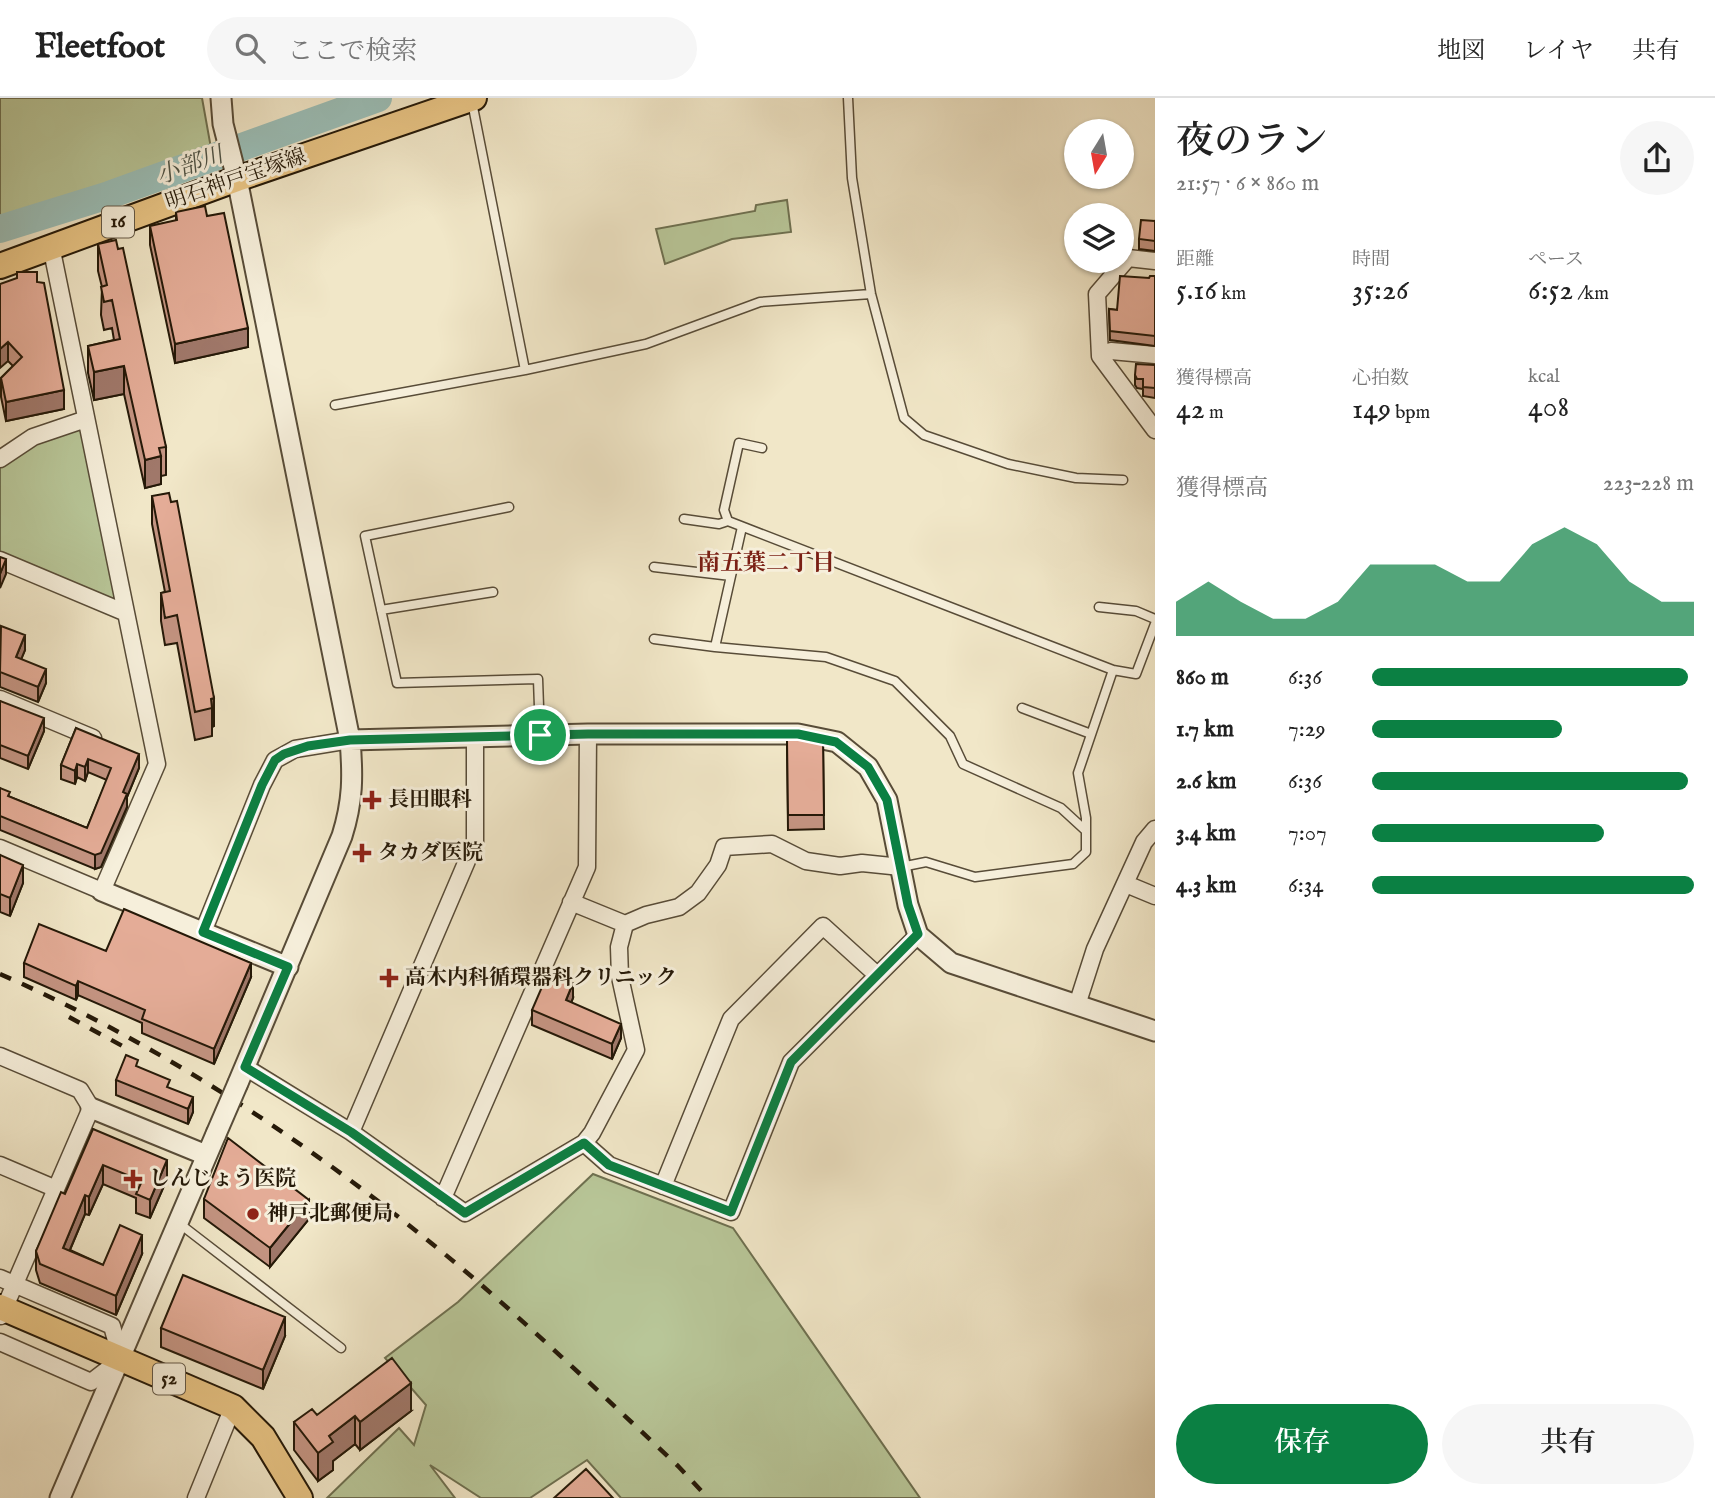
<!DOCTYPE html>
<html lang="ja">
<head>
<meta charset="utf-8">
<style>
	:root { --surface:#fff; --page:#f6f6f6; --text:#222; --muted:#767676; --line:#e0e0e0; --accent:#0b8043 }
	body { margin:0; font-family:"IM FELL English","Noto Serif JP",serif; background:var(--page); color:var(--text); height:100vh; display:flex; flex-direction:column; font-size:26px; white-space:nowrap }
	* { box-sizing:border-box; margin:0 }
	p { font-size:23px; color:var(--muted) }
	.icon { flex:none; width:38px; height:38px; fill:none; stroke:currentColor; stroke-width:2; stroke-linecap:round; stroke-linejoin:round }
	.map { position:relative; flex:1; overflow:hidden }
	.panel { display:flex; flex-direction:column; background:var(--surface); width:560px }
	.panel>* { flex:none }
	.needle { width:46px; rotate:191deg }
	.buttons { position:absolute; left:1064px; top:21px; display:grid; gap:14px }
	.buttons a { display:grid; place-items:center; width:70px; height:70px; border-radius:50%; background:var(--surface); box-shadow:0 2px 5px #0004; font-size:35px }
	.pin { position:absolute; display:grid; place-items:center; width:60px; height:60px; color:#fff; margin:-30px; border:4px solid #fff; border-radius:50%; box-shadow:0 2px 7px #0007 }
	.round { display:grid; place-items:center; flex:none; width:74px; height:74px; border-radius:37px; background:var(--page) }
	.head { display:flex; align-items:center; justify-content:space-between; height:119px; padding:0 21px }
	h1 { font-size:38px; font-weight:600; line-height:52px }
	.stats { display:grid; grid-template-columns:repeat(3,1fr); gap:10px; height:119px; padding:7px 21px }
	.stats div { display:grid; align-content:center }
	.stats b { font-size:30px; font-weight:600 }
	.stats small { font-size:19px; font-weight:400 }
	.stats p { font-size:19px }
	.chart { height:196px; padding:14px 21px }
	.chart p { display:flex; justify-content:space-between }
	.chart svg { width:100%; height:126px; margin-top:7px; fill:var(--accent); opacity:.7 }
	.primary-button { display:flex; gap:14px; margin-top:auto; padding:14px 21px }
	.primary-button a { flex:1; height:80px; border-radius:42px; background:var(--accent); color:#fff; font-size:28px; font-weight:600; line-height:80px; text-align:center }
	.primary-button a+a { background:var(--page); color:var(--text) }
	ul { padding:0 21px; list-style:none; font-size:23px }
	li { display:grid; grid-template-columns:112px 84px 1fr; align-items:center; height:52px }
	li i { height:18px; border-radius:9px; background:var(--accent) }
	header { display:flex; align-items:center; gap:42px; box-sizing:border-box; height:98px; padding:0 35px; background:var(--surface); border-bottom:2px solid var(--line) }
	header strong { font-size:33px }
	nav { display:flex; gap:38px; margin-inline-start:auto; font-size:24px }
	.search { width:490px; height:63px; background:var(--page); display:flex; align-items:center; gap:18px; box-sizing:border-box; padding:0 24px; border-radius:38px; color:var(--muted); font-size:26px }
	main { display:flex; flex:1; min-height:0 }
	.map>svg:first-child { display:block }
	.green { fill:#b8c698; stroke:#6e7050; stroke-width:2 }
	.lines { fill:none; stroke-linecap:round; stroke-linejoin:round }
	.river { stroke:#9bbfb8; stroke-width:28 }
	.service-casing { stroke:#584c38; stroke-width:11 }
	.minor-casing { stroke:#584c38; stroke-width:19 }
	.tertiary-casing { stroke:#584c38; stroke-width:23 }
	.primary-casing { stroke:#251908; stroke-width:28 }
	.service { stroke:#f6efdb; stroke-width:8 }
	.minor { stroke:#f6efdb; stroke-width:16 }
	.tertiary { stroke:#f6efdb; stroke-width:19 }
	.primary { stroke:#e8c484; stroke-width:24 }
	.rail { stroke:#251908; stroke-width:4.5; stroke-dasharray:12 12; stroke-linecap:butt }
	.tertiary-bridge-casing { stroke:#584c38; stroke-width:23; stroke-linecap:butt }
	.tertiary-bridge { stroke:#f6efdb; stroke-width:19 }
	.wall { fill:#c49482; stroke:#251908; stroke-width:2 }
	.shaded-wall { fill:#a0786a; stroke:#251908; stroke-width:2 }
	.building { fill:#e4ac97; stroke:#251908; stroke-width:2 }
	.route-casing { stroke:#fff; stroke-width:14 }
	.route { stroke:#0b8043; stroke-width:9 }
	.poi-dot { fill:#8f2418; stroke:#f6efdb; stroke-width:2.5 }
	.labels { text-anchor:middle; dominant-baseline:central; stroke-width:6; stroke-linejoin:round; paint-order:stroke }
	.shield { fill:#f6efdb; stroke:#645947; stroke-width:2 }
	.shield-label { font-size:19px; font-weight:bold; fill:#251908 }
	.street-label { font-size:21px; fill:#251908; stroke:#f6efdb }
	.poi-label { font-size:21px; font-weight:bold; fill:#251908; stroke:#f6efdb; text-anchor:start }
	.water-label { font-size:23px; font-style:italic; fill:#4e5346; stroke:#f6efdb }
	.neighbourhood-label { font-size:23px; font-weight:bold; fill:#7a1f14; stroke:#f6efdb }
</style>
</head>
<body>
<header>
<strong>Fleetfoot</strong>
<div class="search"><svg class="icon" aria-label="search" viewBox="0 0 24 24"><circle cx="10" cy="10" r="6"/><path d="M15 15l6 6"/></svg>ここで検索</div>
<nav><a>地図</a><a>レイヤ</a><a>共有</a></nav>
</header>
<main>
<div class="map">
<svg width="1155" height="1400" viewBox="0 0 1155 1400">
	<rect width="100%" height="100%" fill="#f1e7c8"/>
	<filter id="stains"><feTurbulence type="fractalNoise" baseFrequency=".00286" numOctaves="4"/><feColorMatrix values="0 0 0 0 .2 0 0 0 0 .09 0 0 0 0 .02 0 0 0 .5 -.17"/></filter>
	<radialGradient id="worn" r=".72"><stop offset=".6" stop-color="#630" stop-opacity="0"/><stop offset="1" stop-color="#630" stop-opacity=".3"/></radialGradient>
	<path class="green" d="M 0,0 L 202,0 L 211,50 L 107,90 L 0,122 Z
		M 787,102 L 791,134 L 732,141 L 665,166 L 656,131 L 755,113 L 756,107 Z
		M 86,321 L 126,515 L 0,462 L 0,361 Z
		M 593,1076 L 733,1130 L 920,1400 L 621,1400 L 587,1362 L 530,1400 L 481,1400 L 430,1367 L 455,1400 L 327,1400 L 399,1330 L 414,1347 L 426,1307 L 385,1260 L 458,1204 Z"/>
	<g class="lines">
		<path class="river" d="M 0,131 L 109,97 L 378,0"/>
		<defs>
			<path id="service" d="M 848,0 L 852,80 L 871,196 L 904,320 L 924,337 L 1008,366 L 1076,380 L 1123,382
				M 472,4 L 525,272
				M 335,307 L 525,272 L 646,246 L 760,204 L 871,196
				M 762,350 L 739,345 L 724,412 L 728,423 L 1113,572 L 1136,576 L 1155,526
				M 509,409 L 365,438 L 397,585 L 538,581 L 540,637
				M 684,421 L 719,426 L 728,423
				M 654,469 L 731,478
				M 1099,509 L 1136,513 L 1155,521
				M 381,512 L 493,494
				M 654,541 L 715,549 L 826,559 L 895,583 L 950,638 L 963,666 L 1061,710 L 1085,732
				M 715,549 L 742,429
				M 1022,610 L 1091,636
				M 901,769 L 926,764 L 975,779 L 1073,766 L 1086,754 L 1086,720 L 1078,675 L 1113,572
				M 180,1126 L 341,1250"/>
			<path id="minor" d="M 1155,163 L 1128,160 L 1097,196 L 1100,258 L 1155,332
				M 1100,258 L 1111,253 L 1155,257
				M 0,361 L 33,339 L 86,321
				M 0,462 L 126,515
				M 0,601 L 93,640
				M 0,750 L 102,793 L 157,666 L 51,148
				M 1126,786 L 1155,798
				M 571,804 L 625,826
				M 203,834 L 262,687 L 275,662 L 295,651 L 350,642
				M 1077,907 L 1095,851 L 1144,744 L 1155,731
				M 0,958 L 80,992 L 91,1010 L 1,1218
				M 245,969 L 351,1034 L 465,1115 L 584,1045 L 609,1067 L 731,1114 L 791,964 L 918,837
				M 351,1034 L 475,744 L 475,639
				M 584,1045 L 592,1035 L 636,952 L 620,879 L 619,849 L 625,826 L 646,817 L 679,809 L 698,795 L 718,767 L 724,749 L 772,746 L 806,763 L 840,768 L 862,765 L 901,769
				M 0,1067 L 54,1090
				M 663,1088 L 731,921 L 823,828 L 877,877
				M 443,1100 L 587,769 L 588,636
				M 0,1180 L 112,1228 L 121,1261 L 91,1284 L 0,1244
				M 196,1400 L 233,1309"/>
			<path id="tertiary" d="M 221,0 L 223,26 L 237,81 L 350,642 C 353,678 353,703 342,738 L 238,985
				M 350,642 L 588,636 L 798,636 L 837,644 L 868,669 L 887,702 L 908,807 L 918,837 L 951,865 L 1155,933
				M 102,793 L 288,869
				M 91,1010 L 206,1057
				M 60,1400 L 216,1036"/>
			<path id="primary" d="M 0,168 L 237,81 L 474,0
				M 0,1209 L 233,1309 L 263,1339 L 300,1400"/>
		</defs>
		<use href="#service" class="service-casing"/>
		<use href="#minor" class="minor-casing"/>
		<use href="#tertiary" class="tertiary-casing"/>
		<use href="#primary" class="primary-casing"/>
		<use href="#service" class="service"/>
		<use href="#minor" class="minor"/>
		<use href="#tertiary" class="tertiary"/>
		<use href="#primary" class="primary"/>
		<path class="rail" d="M 0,876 C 171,951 329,1058 471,1178 C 542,1239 610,1304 678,1368 L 708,1400
			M 69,919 L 128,951"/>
		<defs>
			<path id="tertiary-bridge" d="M 216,1036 L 238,985"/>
		</defs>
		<use href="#tertiary-bridge" class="tertiary-bridge-casing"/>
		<use href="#tertiary-bridge" class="tertiary-bridge"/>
	</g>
	<path class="wall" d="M 176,114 L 207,118 L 248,249 L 175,265 L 150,147 L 150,128 L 176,123 Z
		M 1155,123 L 1155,153 L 1139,151 L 1139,141 Z
		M 98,146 L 166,349 L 166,377 L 161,378 L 161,386 L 145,390 L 124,296 L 94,302 L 88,275 L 88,248 L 114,242 L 112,230 L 104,232 L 101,217 L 102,189 L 98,173 Z
		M 1155,178 L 1155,248 L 1110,242 L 1109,211 L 1117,212 L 1149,180 Z
		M 37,184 L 64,311 L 6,323 L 1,299 L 1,280 L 13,268 L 8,263 L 0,186 Z
		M 1155,267 L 1155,300 L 1143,298 L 1143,291 L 1137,290 L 1135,287 L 1135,277 Z
		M 152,398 L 214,600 L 214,628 L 212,629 L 212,638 L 195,642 L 177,545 L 165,547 L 161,523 L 161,495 L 165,494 L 152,426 Z
		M 0,530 L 25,552 L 21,561 L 46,585 L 38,604 L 0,589 Z
		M 0,603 L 44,633 L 28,671 L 0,660 Z
		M 76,630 L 139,670 L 127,699 L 127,709 L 101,769 L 95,771 L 0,732 L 0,690 L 10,699 L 87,730 L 107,682 L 88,674 L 85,683 L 77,679 L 75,686 L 61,681 L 61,667 Z
		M 823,641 L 824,731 L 788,732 L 787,642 Z
		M 0,757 L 23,785 L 10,818 L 0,814 Z
		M 106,853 L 251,879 L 214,966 L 142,935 L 142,925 L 78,897 L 76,902 L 24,879 L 24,865 Z
		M 573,900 L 571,905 L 621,940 L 612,961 L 532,927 L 532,912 Z
		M 138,969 L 193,1014 L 188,1026 L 116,997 L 116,982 Z
		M 93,1031 L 167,1081 L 150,1120 L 136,1115 L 136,1100 L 103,1086 L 89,1117 L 85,1116 L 70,1152 L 103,1167 L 142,1156 L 116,1217 L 40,1185 L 36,1172 L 36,1153 L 65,1096 Z
		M 204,1101 L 309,1121 L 270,1169 L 204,1120 Z
		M 161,1230 L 285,1238 L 263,1291 L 161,1249 Z
		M 411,1313 L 360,1352 L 355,1346 L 333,1363 L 333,1372 L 318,1383 L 294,1352 L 294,1324 L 317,1317 Z"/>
	<path class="shaded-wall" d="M 248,230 L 248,249 L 175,265 L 175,246 Z
		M 8,244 L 8,263 L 0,270 L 0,251 Z
		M 124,268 L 124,296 L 94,302 L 94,274 Z
		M 64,292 L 64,311 L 6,323 L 6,304 Z
		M 161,358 L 161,386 L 145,390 L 145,362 Z
		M 6,461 L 6,476 L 0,490 L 0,476 Z
		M 25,537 L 25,552 L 16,574 L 16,559 Z
		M 46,571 L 46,585 L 38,604 L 38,589 Z
		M 214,600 L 214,628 L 212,629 L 212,610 L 211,601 Z
		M 44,620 L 44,633 L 28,671 L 28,658 Z
		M 139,656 L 139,670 L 127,699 L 127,709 L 101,769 L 95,771 L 95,757 Z
		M 88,661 L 88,674 L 85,683 L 85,669 Z
		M 77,666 L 77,679 L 75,686 L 75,673 Z
		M 23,767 L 23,785 L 10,818 L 10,800 Z
		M 251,865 L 251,879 L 214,966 L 214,951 Z
		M 78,883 L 78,897 L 76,902 L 76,888 Z
		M 573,885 L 573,900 L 566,917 L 566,902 Z
		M 621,926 L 621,940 L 612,961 L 612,946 Z
		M 193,999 L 193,1014 L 188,1026 L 188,1011 Z
		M 167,1062 L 167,1081 L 150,1120 L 150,1102 Z
		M 103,1067 L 103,1086 L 89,1117 L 89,1099 Z
		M 85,1097 L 85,1116 L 63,1168 L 63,1150 Z
		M 309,1102 L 309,1121 L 270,1169 L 270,1150 Z
		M 142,1137 L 142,1156 L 116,1217 L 116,1198 Z
		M 285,1219 L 285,1238 L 263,1291 L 263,1272 Z
		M 411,1285 L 411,1313 L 360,1352 L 360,1324 Z
		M 355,1318 L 355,1346 L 333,1363 L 333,1372 L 318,1383 L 318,1355 L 329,1338 Z"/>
	<path class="building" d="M 205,108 L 207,118 L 224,115 L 248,230 L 175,246 L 150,128 L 177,122 L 176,114 Z
		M 1141,122 L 1155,123 L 1155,143 L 1139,141 Z
		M 116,142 L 118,151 L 123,150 L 166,349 L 159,350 L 161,358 L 145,362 L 124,268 L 94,274 L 88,248 L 120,241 L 112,202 L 104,204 L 101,189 L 107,187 L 98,146 Z
		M 17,174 L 37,174 L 37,184 L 44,185 L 64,292 L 6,304 L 1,280 L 22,259 L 8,244 L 0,251 L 0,186 L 17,180 Z
		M 1120,178 L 1149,180 L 1150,178 L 1155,178 L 1155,238 L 1110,233 L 1109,211 L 1117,212 Z
		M 1136,266 L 1155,267 L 1155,290 L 1143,289 L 1143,281 L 1137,281 L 1135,277 Z
		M 169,395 L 171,404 L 177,403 L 214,600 L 211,601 L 212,610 L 195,614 L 177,517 L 165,520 L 161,495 L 170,493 L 152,398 Z
		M 0,459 L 6,461 L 0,476 Z
		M 1,528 L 25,537 L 16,559 L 46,571 L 38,589 L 0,574 Z
		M 0,603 L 44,620 L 28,658 L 0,647 Z
		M 76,630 L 139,656 L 123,694 L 127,696 L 101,755 L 95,757 L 0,718 L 0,690 L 10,694 L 8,698 L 87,730 L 111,670 L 88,661 L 85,669 L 77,666 L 75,673 L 61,667 Z
		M 823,641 L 824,717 L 788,717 L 787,642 Z
		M 0,757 L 23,767 L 10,800 L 0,796 Z
		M 124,811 L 251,865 L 214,951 L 142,921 L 145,912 L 78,883 L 76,888 L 24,865 L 39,826 L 106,853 Z
		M 548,875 L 573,885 L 566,902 L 621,926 L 612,946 L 532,912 Z
		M 126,957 L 138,962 L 136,968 L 170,982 L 167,989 L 193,999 L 188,1011 L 116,982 Z
		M 93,1031 L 167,1062 L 150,1102 L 136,1096 L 142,1083 L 103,1067 L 89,1099 L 85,1097 L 63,1150 L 103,1167 L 120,1127 L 142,1137 L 116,1198 L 40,1166 L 36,1153 L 61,1094 L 65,1096 Z
		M 228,1040 L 309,1102 L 270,1150 L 204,1101 Z
		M 183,1177 L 285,1219 L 263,1272 L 161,1230 Z
		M 392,1260 L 411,1285 L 360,1324 L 355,1318 L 329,1338 L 333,1344 L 318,1355 L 294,1324 L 312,1311 L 317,1317 Z
		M 586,1371 L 613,1400 L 554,1400 Z"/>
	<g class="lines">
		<defs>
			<path id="route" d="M 588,636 L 798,636 L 836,644 L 868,669 L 887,702 L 908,807 L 918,836 L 791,964 L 731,1114 L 609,1067 L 584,1045 L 465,1115 L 351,1034 L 245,969 L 288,869 L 203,834 L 262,687 L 275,662 L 284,656 L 308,648 L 350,642 Z"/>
		</defs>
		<use href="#route" class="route-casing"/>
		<use href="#route" class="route"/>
	</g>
	<g class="poi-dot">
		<path d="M368.5 691.5h7v7h7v7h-7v7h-7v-7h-7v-7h7z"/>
		<path d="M358.5 744.5h7v7h7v7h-7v7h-7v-7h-7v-7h7z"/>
		<path d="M385.5 869.5h7v7h7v7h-7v7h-7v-7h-7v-7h7z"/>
		<path d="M129.5 1070.5h7v7h7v7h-7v7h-7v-7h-7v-7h7z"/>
		<circle cx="253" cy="1116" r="7"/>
	</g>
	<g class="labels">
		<g class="shield">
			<rect x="102" y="108.5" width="32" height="31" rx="5"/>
			<rect x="153" y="1265.5" width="32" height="31" rx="5"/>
		</g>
		<g class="shield-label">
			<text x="118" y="124">16</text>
			<text x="169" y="1281">52</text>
		</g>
		<g class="street-label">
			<text transform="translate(236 82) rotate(-19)">明石神戸宝塚線</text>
		</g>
		<g class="poi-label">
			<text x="388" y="702">長田眼科</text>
			<text x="378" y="755">タカダ医院</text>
			<text x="405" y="880">高木内科循環器科クリニック</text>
			<text x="149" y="1081">しんじょう医院</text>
			<text x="267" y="1116">神戸北郵便局</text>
		</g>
		<g class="water-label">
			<text transform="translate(190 68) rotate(-20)">小部川</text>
		</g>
		<g class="neighbourhood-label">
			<text x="766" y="465">南五葉二丁目</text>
		</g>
	</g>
	<rect width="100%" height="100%" filter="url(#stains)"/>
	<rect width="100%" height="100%" fill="url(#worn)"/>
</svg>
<div class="buttons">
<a><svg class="needle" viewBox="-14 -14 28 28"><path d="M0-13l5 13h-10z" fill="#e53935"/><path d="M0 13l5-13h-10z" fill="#767676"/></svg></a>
<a><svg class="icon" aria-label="layers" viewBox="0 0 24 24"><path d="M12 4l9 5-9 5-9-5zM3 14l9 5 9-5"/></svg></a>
</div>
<div class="pin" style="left:540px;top:637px;background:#1e9e55"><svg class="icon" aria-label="arrive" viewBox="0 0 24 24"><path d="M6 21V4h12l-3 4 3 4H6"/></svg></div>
</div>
<section class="panel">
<div class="head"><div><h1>夜のラン</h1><p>21:57 · 6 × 860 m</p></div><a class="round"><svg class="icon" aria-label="share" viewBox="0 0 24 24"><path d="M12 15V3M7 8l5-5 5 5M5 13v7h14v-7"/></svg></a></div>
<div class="stats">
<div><p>距離</p><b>5.16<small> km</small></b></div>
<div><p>時間</p><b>35:26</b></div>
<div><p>ペース</p><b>6:52<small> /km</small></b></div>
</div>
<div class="stats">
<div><p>獲得標高</p><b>42<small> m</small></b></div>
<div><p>心拍数</p><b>149<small> bpm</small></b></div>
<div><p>kcal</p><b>408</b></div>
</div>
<div class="chart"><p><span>獲得標高</span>223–228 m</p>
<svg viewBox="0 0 160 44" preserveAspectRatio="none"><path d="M0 44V32L10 25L20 32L30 38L40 38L50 32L60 19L70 19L80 19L90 25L100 25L110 12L120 6L130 12L140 25L150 32L160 32V44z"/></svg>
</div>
<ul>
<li><b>860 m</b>6:36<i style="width:98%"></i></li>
<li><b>1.7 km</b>7:29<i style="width:59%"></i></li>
<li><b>2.6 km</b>6:36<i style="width:98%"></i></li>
<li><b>3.4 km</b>7:07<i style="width:72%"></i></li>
<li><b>4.3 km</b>6:34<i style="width:100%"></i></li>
</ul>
<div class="primary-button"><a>保存</a><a>共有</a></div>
</section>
</main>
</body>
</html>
